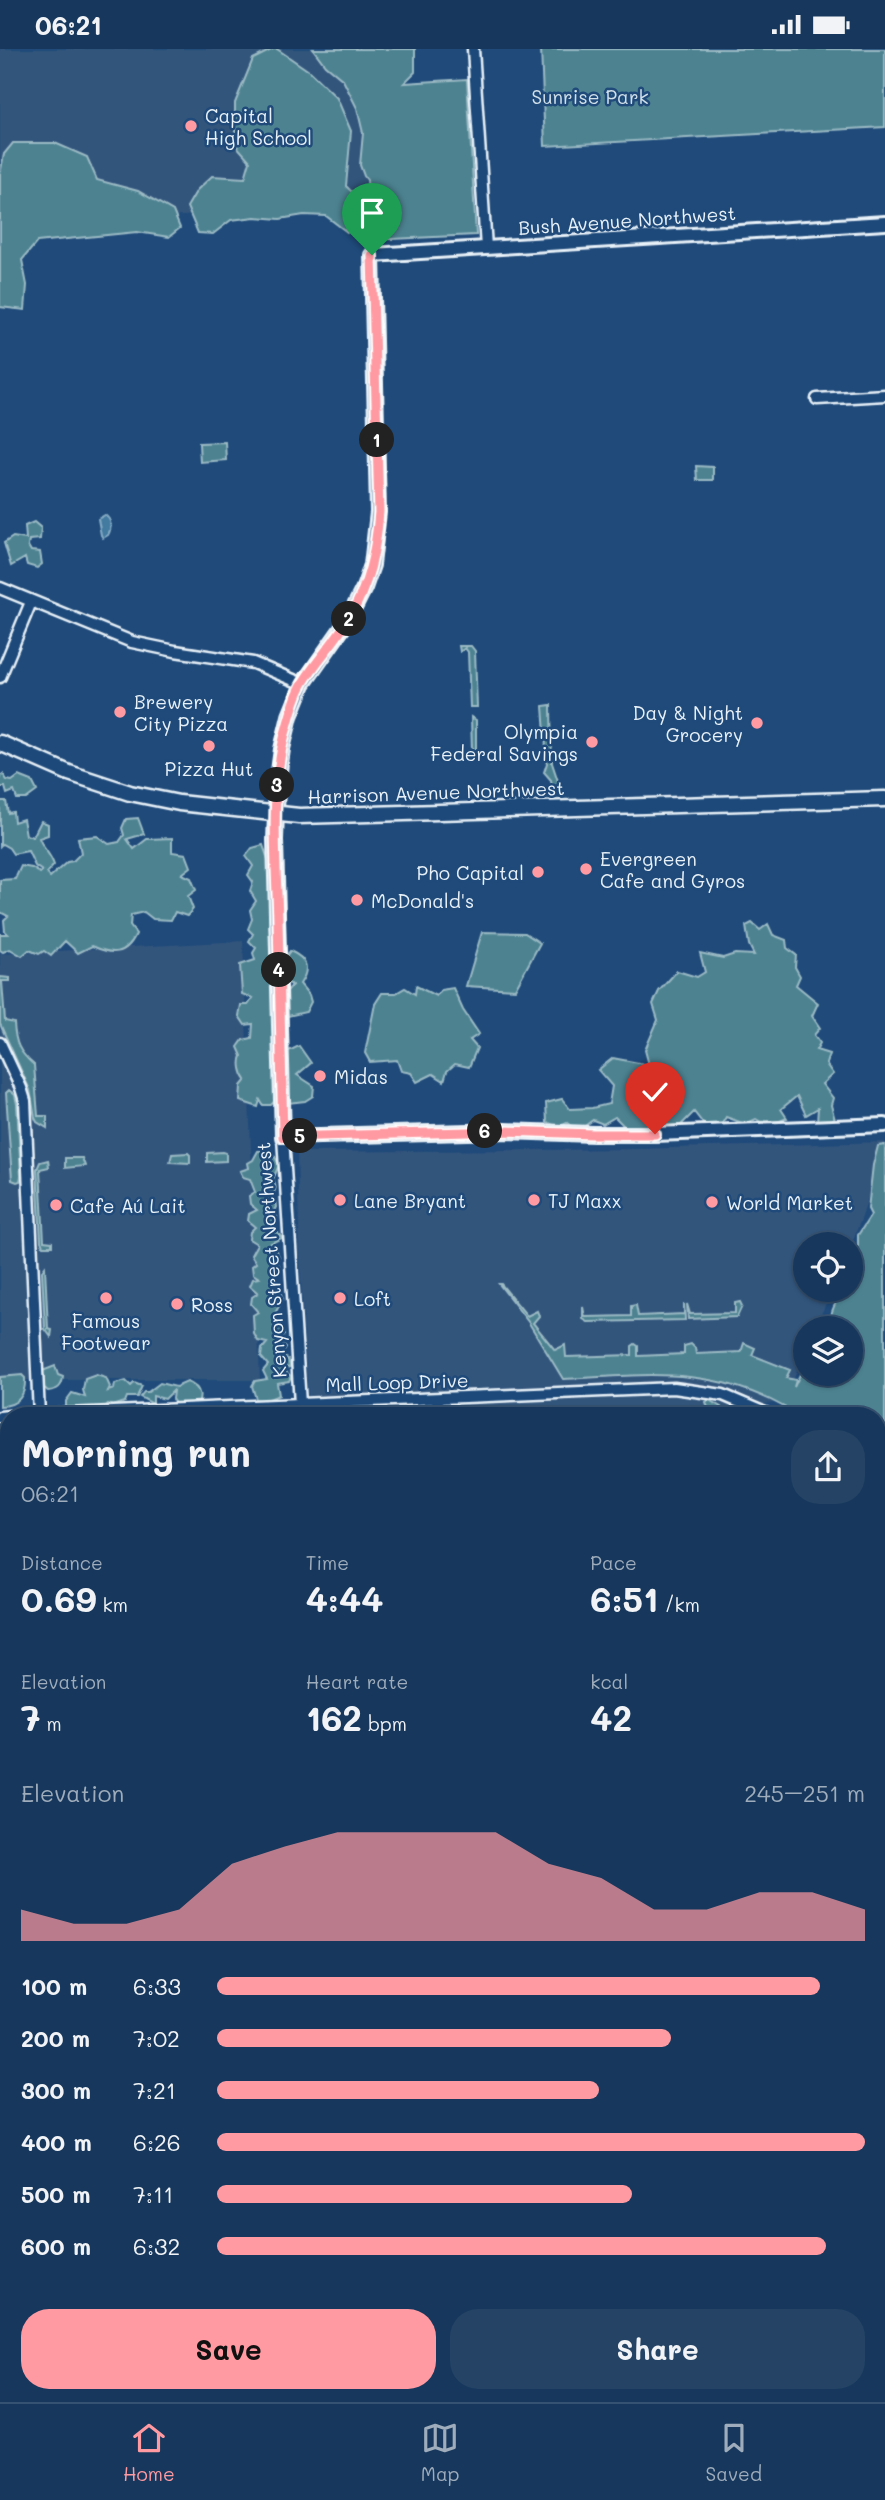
<!DOCTYPE html>
<html lang="en">
<head>
<meta charset="utf-8">
<style>
	:root { --surface:#17385c; --page:#244365; --text:#f1f3f6; --muted:#9eacbb; --line:#365272; --accent:#ff9aa2 }
	body { margin:0; font-family:Mali,sans-serif; background:var(--page); color:var(--text); height:100vh; display:flex; flex-direction:column; font-size:26px; white-space:nowrap }
	* { box-sizing:border-box; margin:0 }
	p { font-size:23px; color:var(--muted) }
	.icon { flex:none; width:38px; height:38px; fill:none; stroke:currentColor; stroke-width:2; stroke-linecap:round; stroke-linejoin:round }
	.map { position:relative; flex:1; overflow:hidden }
	.drawer { position:absolute; left:0px; top:1358px; width:886px; height:996px; display:flex; flex-direction:column; background:var(--surface); border-radius:28px 28px 0 0; box-shadow:0 2px 5px #0004,0 0 0 2px var(--line) }
	.drawer>* { flex:none }
	.tools { position:absolute; left:793px; top:1183px; display:grid; gap:14px }
	.tools a { display:grid; place-items:center; width:70px; height:70px; border-radius:50%; background:var(--surface); box-shadow:0 2px 5px #0004,0 0 0 2px var(--line); font-size:35px }
	.pin { position:absolute; display:grid; place-items:center; width:60px; height:60px; color:#fff; margin:-72px -30px; border-radius:50% 50% 50% 0; rotate:-45deg; box-shadow:0 0 7px #0007 }
	.pin .icon { rotate:45deg }
	.km { position:absolute; width:35px; height:35px; margin:-18px; border-radius:50%; background:#222; color:#fff; font-size:19px; line-height:35px; text-align:center }
	.round { display:grid; place-items:center; flex:none; width:74px; height:74px; border-radius:28px; background:var(--page) }
	.headline { display:flex; align-items:center; justify-content:space-between; height:119px; padding:0 21px }
	h1 { font-size:38px; font-weight:700; line-height:52px }
	.figures { display:grid; grid-template-columns:repeat(3,1fr); gap:10px; height:119px; padding:7px 21px }
	.figures div { display:grid; align-content:center }
	.figures b { font-size:35px; font-weight:700 }
	.figures small { font-size:19px; font-weight:400 }
	.figures p { font-size:19px }
	.chart { height:196px; padding:14px 21px }
	.chart p { display:flex; justify-content:space-between }
	.chart svg { width:100%; height:126px; margin-top:7px; fill:var(--accent); opacity:.7 }
	.button { display:flex; gap:14px; margin-top:auto; padding:14px 21px }
	.button a { flex:1; height:80px; border-radius:28px; background:var(--accent); color:#111; font-size:28px; font-weight:700; line-height:80px; text-align:center }
	.button a+a { background:var(--page); color:var(--text) }
	ul { padding:0 21px; list-style:none; font-size:23px }
	li { display:grid; grid-template-columns:112px 84px 1fr; align-items:center; height:52px }
	li i { height:18px; border-radius:9px; background:var(--accent) }
	.status { display:flex; justify-content:space-between; align-items:center; height:49px; padding:0 35px; background:var(--surface); direction:ltr }
	.status svg { height:19px; fill:currentColor }
	.dock { display:flex; justify-content:space-around; align-items:center; height:98px; border-top:2px solid var(--line); background:var(--surface); font-size:19px; color:var(--muted) }
	.dock a { display:grid; justify-items:center; gap:4px }
	.dock .selected { color:var(--accent) }
	.map>svg:first-child { display:block }
	.built { fill:#32547c }
	.green { fill:#4e8391; stroke:#9bbac4; stroke-width:2 }
	.water { fill:#437aa0; stroke:#85aac3; stroke-width:2 }
	.lines { fill:none; stroke-linecap:round; stroke-linejoin:round }
	.minor-casing { stroke:#e8f1f8; stroke-width:15 }
	.tertiary-casing { stroke:#e8f1f8; stroke-width:18 }
	.secondary-casing { stroke:#e8f1f8; stroke-width:19 }
	.primary-casing { stroke:#e8f1f8; stroke-width:21 }
	.minor { stroke:#1f4a7a; stroke-width:10 }
	.tertiary { stroke:#1f4a7a; stroke-width:12 }
	.secondary { stroke:#1f4a7a; stroke-width:14 }
	.primary { stroke:#1f4a7a; stroke-width:16 }
	.route-casing { stroke:#fff; stroke-width:14 }
	.route { stroke:#ff9aa2; stroke-width:9 }
	.poi-dot { fill:#ff9aa2; stroke:#1f4a7a; stroke-width:2.5 }
	.labels { text-anchor:middle; dominant-baseline:central; stroke-width:5; stroke-linejoin:round; paint-order:stroke }
	.park-label { font-size:19px; fill:#d1e0e9; stroke:#1f4a7a }
	.poi-label { font-size:19px; fill:#e8f1f8; stroke:#1f4a7a; text-anchor:start }
	.street-label { font-size:19px; fill:#e8f1f8; stroke:#1f4a7a }
</style>
</head>
<body>
<div class="status"><b>06:21</b><svg viewBox="0 0 49 12"><path d="M0 12V9h3v3zM5 12V6h3v6zM10 12V3h3v9zM15 12V0h3v12zM26 1h20v11H26zM47 4h2v5h-2z"/></svg></div>
<div class="map">
<svg width="885" height="2353" viewBox="0 0 885 2353">
	<rect width="100%" height="100%" fill="#1f4a7a"/>
	<filter id="ink" filterUnits="userSpaceOnUse"><feTurbulence type="fractalNoise" baseFrequency=".0143" numOctaves="2"/><feDisplacementMap in="SourceGraphic" scale="14" xChannelSelector="R" yChannelSelector="G"/><feConvolveMatrix kernelMatrix="1 2 1 2 8 2 1 2 1" color-interpolation-filters="sRGB"/></filter>
	<g filter="url(#ink)">
		<path class="built" d="M 0,0 L 378,0 L 387,155 L 0,178 Z
			M 243,892 L 260,1331 L 0,1331 L 0,905 Z
			M 885,1093 L 862,1168 L 851,1196 L 805,1195 L 805,1241 L 832,1241 L 815,1279 L 805,1279 L 805,1303 L 784,1353 L 728,1359 L 745,1367 L 278,1367 L 309,1365 L 300,1217 L 297,1103 L 634,1100 Z
			M 0,1378 L 9,1378 L 9,2005 L 0,2001 Z
			M 877,1482 L 885,1508 L 885,1688 L 877,1700 Z"/>
		<path class="green" d="M 273,0 L 277,0 L 309,22 L 337,49 L 351,82 L 346,137 L 367,158 L 367,172 L 347,183 L 326,167 L 304,166 L 280,170 L 255,168 L 231,171 L 213,185 L 198,184 L 187,158 L 197,141 L 212,127 L 245,129 L 250,112 L 235,95 L 235,54 L 253,10 Z
			M 313,0 L 415,0 L 415,23 L 404,34 L 467,30 L 476,186 L 371,191 L 367,131 L 364,127 L 360,116 L 363,84 L 357,59 L 343,31 L 325,16 Z
			M 541,0 L 885,0 L 885,78 L 545,97 Z
			M 13,94 L 55,94 L 87,108 L 97,131 L 138,142 L 173,162 L 180,179 L 169,188 L 137,183 L 37,193 L 22,211 L 27,236 L 25,261 L 0,258 L 0,125 L 4,105 Z
			M 225,393 L 226,411 L 200,413 L 199,394 Z
			M 696,417 L 713,418 L 713,431 L 697,431 Z
			M 34,473 L 41,479 L 40,490 L 29,491 L 28,497 L 31,502 L 40,503 L 42,515 L 37,519 L 27,516 L 25,509 L 11,517 L 4,494 L 13,488 L 26,490 L 25,477 Z
			M 459,597 L 471,597 L 475,602 L 477,658 L 470,658 L 468,603 L 465,599 L 460,603 Z
			M 551,656 L 552,714 L 560,738 L 552,738 L 551,731 L 544,723 L 547,714 L 543,657 Z
			M 471,668 L 476,671 L 476,702 L 471,709 L 465,710 L 472,703 Z
			M 3,725 L 7,731 L 12,732 L 19,727 L 32,732 L 37,742 L 26,750 L 17,750 L 14,742 L 7,745 L 5,738 L 0,738 L 0,727 Z
			M 0,752 L 6,752 L 8,764 L 13,763 L 14,773 L 23,770 L 26,786 L 33,788 L 41,772 L 48,775 L 48,786 L 39,789 C 43,800 50,804 54,816 L 47,824 L 50,828 L 67,813 L 73,812 L 81,804 L 78,789 L 97,787 L 109,795 L 119,793 L 124,786 L 122,779 L 126,770 L 138,769 L 144,785 L 127,790 L 134,800 L 147,790 L 172,789 L 172,803 L 186,805 L 191,818 L 182,825 L 191,829 L 196,841 L 188,847 L 193,860 L 187,867 L 175,863 L 171,871 L 153,870 L 144,863 L 131,866 L 130,877 L 136,885 C 126,907 112,906 92,897 L 78,904 L 65,892 L 51,907 L 44,902 L 39,905 L 29,901 L 22,907 L 10,900 L 3,903 L 0,901 L 0,885 L 8,885 L 5,882 L 4,871 L 8,867 L 0,863 L 0,831 L 15,830 L 21,817 L 32,819 L 40,824 L 42,822 L 35,817 L 28,802 L 13,805 L 9,799 L 2,795 L 0,797 Z
			M 263,796 L 271,819 L 269,867 L 272,926 L 275,942 L 272,959 L 284,962 L 285,945 L 292,936 L 286,933 L 275,921 L 290,902 C 308,910 310,920 300,935 L 309,946 L 311,953 L 306,963 L 274,970 L 273,984 L 277,999 L 289,1002 L 299,997 L 311,1014 L 297,1026 L 314,1037 L 313,1047 L 305,1052 L 288,1054 L 279,1047 L 271,1056 L 263,1056 L 260,1051 L 258,1058 L 240,1052 L 241,1037 L 246,1031 C 241,1025 239,1014 242,1007 L 238,998 L 243,991 L 252,989 L 253,975 L 245,976 L 239,967 L 241,956 L 248,956 L 253,949 L 242,945 L 240,916 L 255,911 L 253,904 L 256,899 L 249,892 L 253,885 L 248,880 L 252,870 L 250,861 L 256,852 L 250,842 L 253,833 L 248,826 L 253,817 L 246,807 L 252,799 Z
			M 752,874 L 760,881 L 768,875 L 773,886 L 786,891 L 787,899 L 796,906 L 795,918 L 800,927 L 796,936 L 818,954 L 812,967 L 820,979 L 814,986 L 820,994 L 816,1001 L 829,1005 L 826,1015 L 833,1025 L 822,1035 L 833,1049 L 831,1056 L 835,1071 L 826,1076 L 817,1073 L 818,1059 L 806,1066 L 797,1047 L 781,1060 L 787,1069 L 768,1077 L 756,1070 L 745,1075 L 726,1068 L 720,1078 L 705,1077 L 694,1063 L 678,1079 L 659,1080 L 652,1074 L 645,1078 L 627,1080 L 615,1068 L 603,1075 L 593,1071 L 578,1082 L 567,1074 L 558,1078 L 547,1073 L 546,1054 L 562,1050 L 570,1060 L 592,1059 L 609,1055 L 612,1037 L 598,1021 L 613,1009 L 649,1016 L 645,1001 L 658,971 L 653,955 L 659,942 L 677,922 L 697,928 L 705,923 L 700,904 L 723,909 L 735,905 L 754,906 L 749,896 L 746,877 Z
			M 482,883 L 525,884 L 540,894 L 515,940 L 466,937 Z
			M 0,928 L 10,929 L 10,932 L 2,932 L 5,972 L 14,974 C 15,994 19,1003 34,1016 L 38,1067 L 47,1067 L 47,1079 L 37,1073 L 35,1069 L 30,1041 L 0,975 Z
			M 416,937 L 436,947 L 441,941 L 453,939 L 463,961 L 479,985 L 470,991 L 477,999 L 469,1018 L 455,1015 L 447,1022 L 444,1032 L 433,1025 L 417,1033 L 411,1024 L 401,1022 L 397,1011 L 370,1013 L 365,1004 L 375,955 L 382,944 L 396,944 L 405,939 L 415,945 Z
			M 9,1041 L 15,1046 L 17,1055 L 21,1127 L 20,1132 L 17,1133 L 12,1131 L 6,1044 Z
			M 885,1096 L 885,1420 L 880,1424 L 885,1431 L 884,1438 L 877,1436 L 877,1367 L 809,1367 L 808,1365 L 792,1367 L 785,1363 L 786,1359 C 710,1316 645,1326 563,1330 L 529,1274 L 499,1235 L 501,1235 L 527,1267 L 537,1262 L 539,1267 L 533,1274 L 555,1301 L 565,1296 L 566,1308 L 632,1306 L 632,1297 L 635,1295 L 638,1297 L 638,1307 L 684,1305 L 684,1297 L 691,1295 L 695,1299 L 696,1305 L 741,1303 L 744,1294 L 755,1299 L 752,1306 L 790,1321 L 786,1329 L 796,1331 L 794,1338 L 805,1315 L 805,1325 L 850,1325 L 850,1279 L 826,1279 C 832,1266 835,1243 850,1241 L 851,1222 L 853,1219 L 851,1202 L 858,1197 L 858,1186 L 871,1166 L 868,1160 L 873,1116 L 878,1097 Z
			M 266,1101 L 274,1106 L 279,1116 L 273,1130 C 277,1138 276,1141 271,1148 L 275,1152 L 276,1158 L 273,1164 L 277,1168 L 273,1178 L 282,1189 L 271,1194 L 279,1207 L 276,1214 L 279,1216 L 280,1222 L 274,1227 L 277,1232 L 274,1239 L 280,1243 L 283,1250 L 274,1266 L 282,1278 L 284,1286 L 279,1293 L 286,1298 L 281,1307 L 288,1310 L 290,1318 L 282,1320 L 291,1327 L 289,1332 L 277,1334 L 279,1346 L 264,1352 L 256,1350 L 252,1337 L 255,1332 L 267,1330 L 263,1322 L 268,1316 L 261,1308 L 262,1300 L 267,1294 L 258,1292 L 254,1285 L 253,1266 L 258,1263 L 251,1255 L 252,1248 L 258,1244 L 250,1237 L 253,1230 L 259,1229 L 253,1225 L 252,1217 L 256,1214 L 251,1206 L 257,1195 L 249,1190 L 250,1183 L 255,1178 L 248,1172 L 249,1165 L 257,1161 L 250,1155 L 249,1147 L 255,1143 L 250,1130 L 243,1128 L 240,1122 L 249,1119 L 248,1114 L 253,1111 L 258,1102 Z
			M 223,1103 L 226,1104 L 226,1112 L 207,1113 L 207,1104 Z
			M 188,1104 L 190,1106 L 190,1114 L 170,1113 L 172,1105 Z
			M 65,1109 L 82,1109 L 85,1117 L 65,1119 Z
			M 48,1111 L 49,1118 L 40,1120 L 44,1192 L 52,1193 L 52,1197 L 43,1197 L 41,1192 L 37,1120 L 40,1113 Z
			M 45,1218 L 48,1280 L 52,1281 L 51,1288 L 45,1280 L 42,1222 Z
			M 740,1253 L 742,1257 L 737,1268 L 688,1270 L 687,1255 L 690,1265 L 735,1264 L 735,1254 Z
			M 684,1255 L 685,1271 L 588,1273 L 583,1270 L 583,1258 L 585,1268 L 631,1267 L 631,1257 L 636,1256 L 638,1267 L 684,1265 Z
			M 55,1317 L 58,1326 L 63,1328 C 62,1338 58,1341 48,1342 L 42,1337 L 40,1323 Z
			M 22,1326 L 25,1329 C 26,1346 18,1357 0,1357 L 0,1328 Z
			M 96,1326 L 106,1329 L 110,1338 L 108,1342 L 114,1340 L 115,1335 L 126,1332 L 131,1337 L 134,1334 L 142,1337 L 137,1348 L 127,1348 L 125,1353 L 113,1357 L 108,1355 L 98,1365 L 66,1361 L 66,1352 L 72,1344 L 85,1348 L 83,1341 L 85,1330 Z
			M 187,1333 C 203,1339 202,1350 194,1363 L 176,1356 L 172,1350 L 173,1342 L 165,1350 L 153,1347 L 153,1355 L 140,1348 L 144,1343 L 148,1343 L 160,1334 L 176,1338 Z
			M 709,1351 L 721,1358 L 722,1367 L 705,1367 L 708,1359 L 706,1353 Z
			M 885,1720 L 885,1762 L 877,1773 L 877,1734 Z
			M 883,1917 L 885,1918 L 885,1973 L 879,1969 L 877,1973 L 877,1935 L 880,1938 L 881,1933 L 877,1930 L 880,1926 L 880,1919 L 882,1921 Z
			M 9,2091 L 9,2113 L 7,2113 L 9,2133 L 9,2345 L 32,2346 L 34,2353 L 0,2353 L 0,2092 Z
			M 151,2345 L 231,2345 L 231,2353 L 152,2353 Z
			M 713,2345 L 720,2350 L 720,2353 L 662,2353 L 663,2345 Z
			M 760,2345 L 802,2345 L 804,2353 L 762,2353 Z"/>
		<path class="water" d="M 105,466 C 112,471 112,479 108,486 L 103,489 L 101,486 L 98,470 Z"/>
		<g class="lines">
			<defs>
				<path id="minor" d="M 473,0 L 486,199
					M 817,350 L 885,346
					M 0,539 L 132,593 L 175,602 L 253,614 L 303,635
					M 0,628 L 31,553
					M 0,994 L 21,1039 L 25,1052 L 39,1366
					M 283,1088 L 300,1355
					M 20,1367 L 674,1339 L 723,1346 L 772,1367
					M 0,1368 L 9,1367
					M 877,1459 L 885,1474
					M 877,1718 L 885,1707
					M 0,2013 L 9,2016
					M 881,2034 L 885,2128
					M 885,2226 L 885,2261"/>
				<path id="tertiary" d="M 885,174 L 372,206 L 378,463 L 372,516 L 364,539 L 348,571 L 303,635 L 290,667 L 282,700 L 277,737 L 275,791 L 283,1088 L 505,1082 L 593,1085 L 655,1085 L 885,1076
					M 877,2035 L 885,2034
					M 0,2072 L 9,2071"/>
				<path id="secondary" d="M 0,694 L 69,724 L 130,744 L 179,754 L 299,767 L 885,750"/>
				<path id="primary" d="M 877,1810 L 885,1799
					M 467,2353 L 473,2345"/>
			</defs>
			<use href="#minor" class="minor-casing"/>
			<use href="#tertiary" class="tertiary-casing"/>
			<use href="#secondary" class="secondary-casing"/>
			<use href="#primary" class="primary-casing"/>
			<use href="#minor" class="minor"/>
			<use href="#tertiary" class="tertiary"/>
			<use href="#secondary" class="secondary"/>
			<use href="#primary" class="primary"/>
		</g>
	</g>
	<g class="lines" filter="url(#ink)">
		<defs>
			<path id="route" d="M 372,206 L 379,463 C 376,502 369,536 349,569 C 336,592 316,612 303,634 C 294,649 290,668 285,685 C 270,744 276,809 278,870 C 280,942 282,1015 283,1088 L 505,1082 L 593,1085 L 655,1085"/>
		</defs>
		<use href="#route" class="route-casing"/>
		<use href="#route" class="route"/>
	</g>
	<g class="poi-dot">
		<circle cx="191" cy="77" r="7"/>
		<circle cx="120" cy="663" r="7"/>
		<circle cx="757" cy="674" r="7"/>
		<circle cx="592" cy="693" r="7"/>
		<circle cx="209" cy="697" r="7"/>
		<circle cx="586" cy="820" r="7"/>
		<circle cx="538" cy="823" r="7"/>
		<circle cx="357" cy="851" r="7"/>
		<circle cx="320" cy="1027" r="7"/>
		<circle cx="340" cy="1151" r="7"/>
		<circle cx="534" cy="1151" r="7"/>
		<circle cx="712" cy="1153" r="7"/>
		<circle cx="56" cy="1156" r="7"/>
		<circle cx="106" cy="1249" r="7"/>
		<circle cx="340" cy="1249" r="7"/>
		<circle cx="177" cy="1255" r="7"/>
	</g>
	<g class="labels">
		<g class="park-label">
			<text x="590" y="47">Sunrise Park</text>
		</g>
		<g class="poi-label">
			<text x="205" y="66">Capital<tspan x="205" dy="22">High School</tspan></text>
			<text x="134" y="652">Brewery<tspan x="134" dy="22">City Pizza</tspan></text>
			<text x="743" y="663" text-anchor="end">Day &amp; Night<tspan x="743" dy="22">Grocery</tspan></text>
			<text x="578" y="682" text-anchor="end">Olympia<tspan x="578" dy="22">Federal Savings</tspan></text>
			<text x="209" y="719" text-anchor="middle">Pizza Hut</text>
			<text x="600" y="809">Evergreen<tspan x="600" dy="22">Cafe and Gyros</tspan></text>
			<text x="524" y="823" text-anchor="end">Pho Capital</text>
			<text x="371" y="851">McDonald's</text>
			<text x="334" y="1027">Midas</text>
			<text x="354" y="1151">Lane Bryant</text>
			<text x="548" y="1151">TJ Maxx</text>
			<text x="726" y="1153">World Market</text>
			<text x="70" y="1156">Cafe Aú Lait</text>
			<text x="354" y="1249">Loft</text>
			<text x="191" y="1255">Ross</text>
			<text x="106" y="1271" text-anchor="middle">Famous<tspan x="106" dy="22">Footwear</tspan></text>
		</g>
		<g class="street-label">
			<text transform="translate(627 171) rotate(-4)">Bush Avenue Northwest</text>
			<text transform="translate(436 743) rotate(-2)">Harrison Avenue Northwest</text>
			<text transform="translate(271 1211) rotate(-94)">Kenyon Street Northwest</text>
			<text transform="translate(397 1333) rotate(-2)">Mall Loop Drive</text>
		</g>
	</g>
</svg>
<div class="tools">
<a><svg class="icon" aria-label="locate" viewBox="0 0 24 24"><circle cx="12" cy="12" r="6"/><path d="M12 2v4M12 18v4M2 12h4M18 12h4"/></svg></a>
<a><svg class="icon" aria-label="layers" viewBox="0 0 24 24"><path d="M12 4l9 5-9 5-9-5zM3 14l9 5 9-5"/></svg></a>
</div>
<div class="pin" style="left:372px;top:206px;background:#1e9e55"><svg class="icon" aria-label="arrive" viewBox="0 0 24 24"><path d="M6 21V4h12l-3 4 3 4H6"/></svg></div>
<div class="pin" style="left:655px;top:1085px;background:#d93025"><svg class="icon" aria-label="check" viewBox="0 0 24 24"><path d="M5 12l5 5 9-10"/></svg></div>
<b class="km" style="left:377px;top:391px">1</b>
<b class="km" style="left:349px;top:570px">2</b>
<b class="km" style="left:277px;top:736px">3</b>
<b class="km" style="left:279px;top:921px">4</b>
<b class="km" style="left:300px;top:1087px">5</b>
<b class="km" style="left:485px;top:1082px">6</b>
<section class="drawer">
<div class="headline"><div><h1>Morning run</h1><p>06:21</p></div><a class="round"><svg class="icon" aria-label="share" viewBox="0 0 24 24"><path d="M12 15V3M7 8l5-5 5 5M5 13v7h14v-7"/></svg></a></div>
<div class="figures">
<div><p>Distance</p><b>0.69<small> km</small></b></div>
<div><p>Time</p><b>4:44</b></div>
<div><p>Pace</p><b>6:51<small> /km</small></b></div>
</div>
<div class="figures">
<div><p>Elevation</p><b>7<small> m</small></b></div>
<div><p>Heart rate</p><b>162<small> bpm</small></b></div>
<div><p>kcal</p><b>42</b></div>
</div>
<div class="chart"><p><span>Elevation</span>245–251 m</p>
<svg viewBox="0 0 160 44" preserveAspectRatio="none"><path d="M0 44V33L10 38L20 38L30 33L40 17L50 11L60 6L70 6L80 6L90 6L100 17L110 22L120 33L130 33L140 27L150 27L160 33V44z"/></svg>
</div>
<ul>
<li><b>100 m</b>6:33<i style="width:93%"></i></li>
<li><b>200 m</b>7:02<i style="width:70%"></i></li>
<li><b>300 m</b>7:21<i style="width:59%"></i></li>
<li><b>400 m</b>6:26<i style="width:100%"></i></li>
<li><b>500 m</b>7:11<i style="width:64%"></i></li>
<li><b>600 m</b>6:32<i style="width:94%"></i></li>
</ul>
<div class="button"><a>Save</a><a>Share</a></div>
</section>
</div>
<nav class="dock">
<a class="selected"><svg class="icon" aria-label="home" viewBox="0 0 24 24"><path d="M3 11l9-7 9 7M6 9v11h12V9"/></svg>Home</a>
<a><svg class="icon" aria-label="map" viewBox="0 0 24 24"><path d="M3 6l6-2 6 2 6-2v14l-6 2-6-2-6 2zM9 4v14M15 6v14"/></svg>Map</a>
<a><svg class="icon" aria-label="saved" viewBox="0 0 24 24"><path d="M7 4h10v16l-5-4-5 4z"/></svg>Saved</a>
</nav>
</body>
</html>
